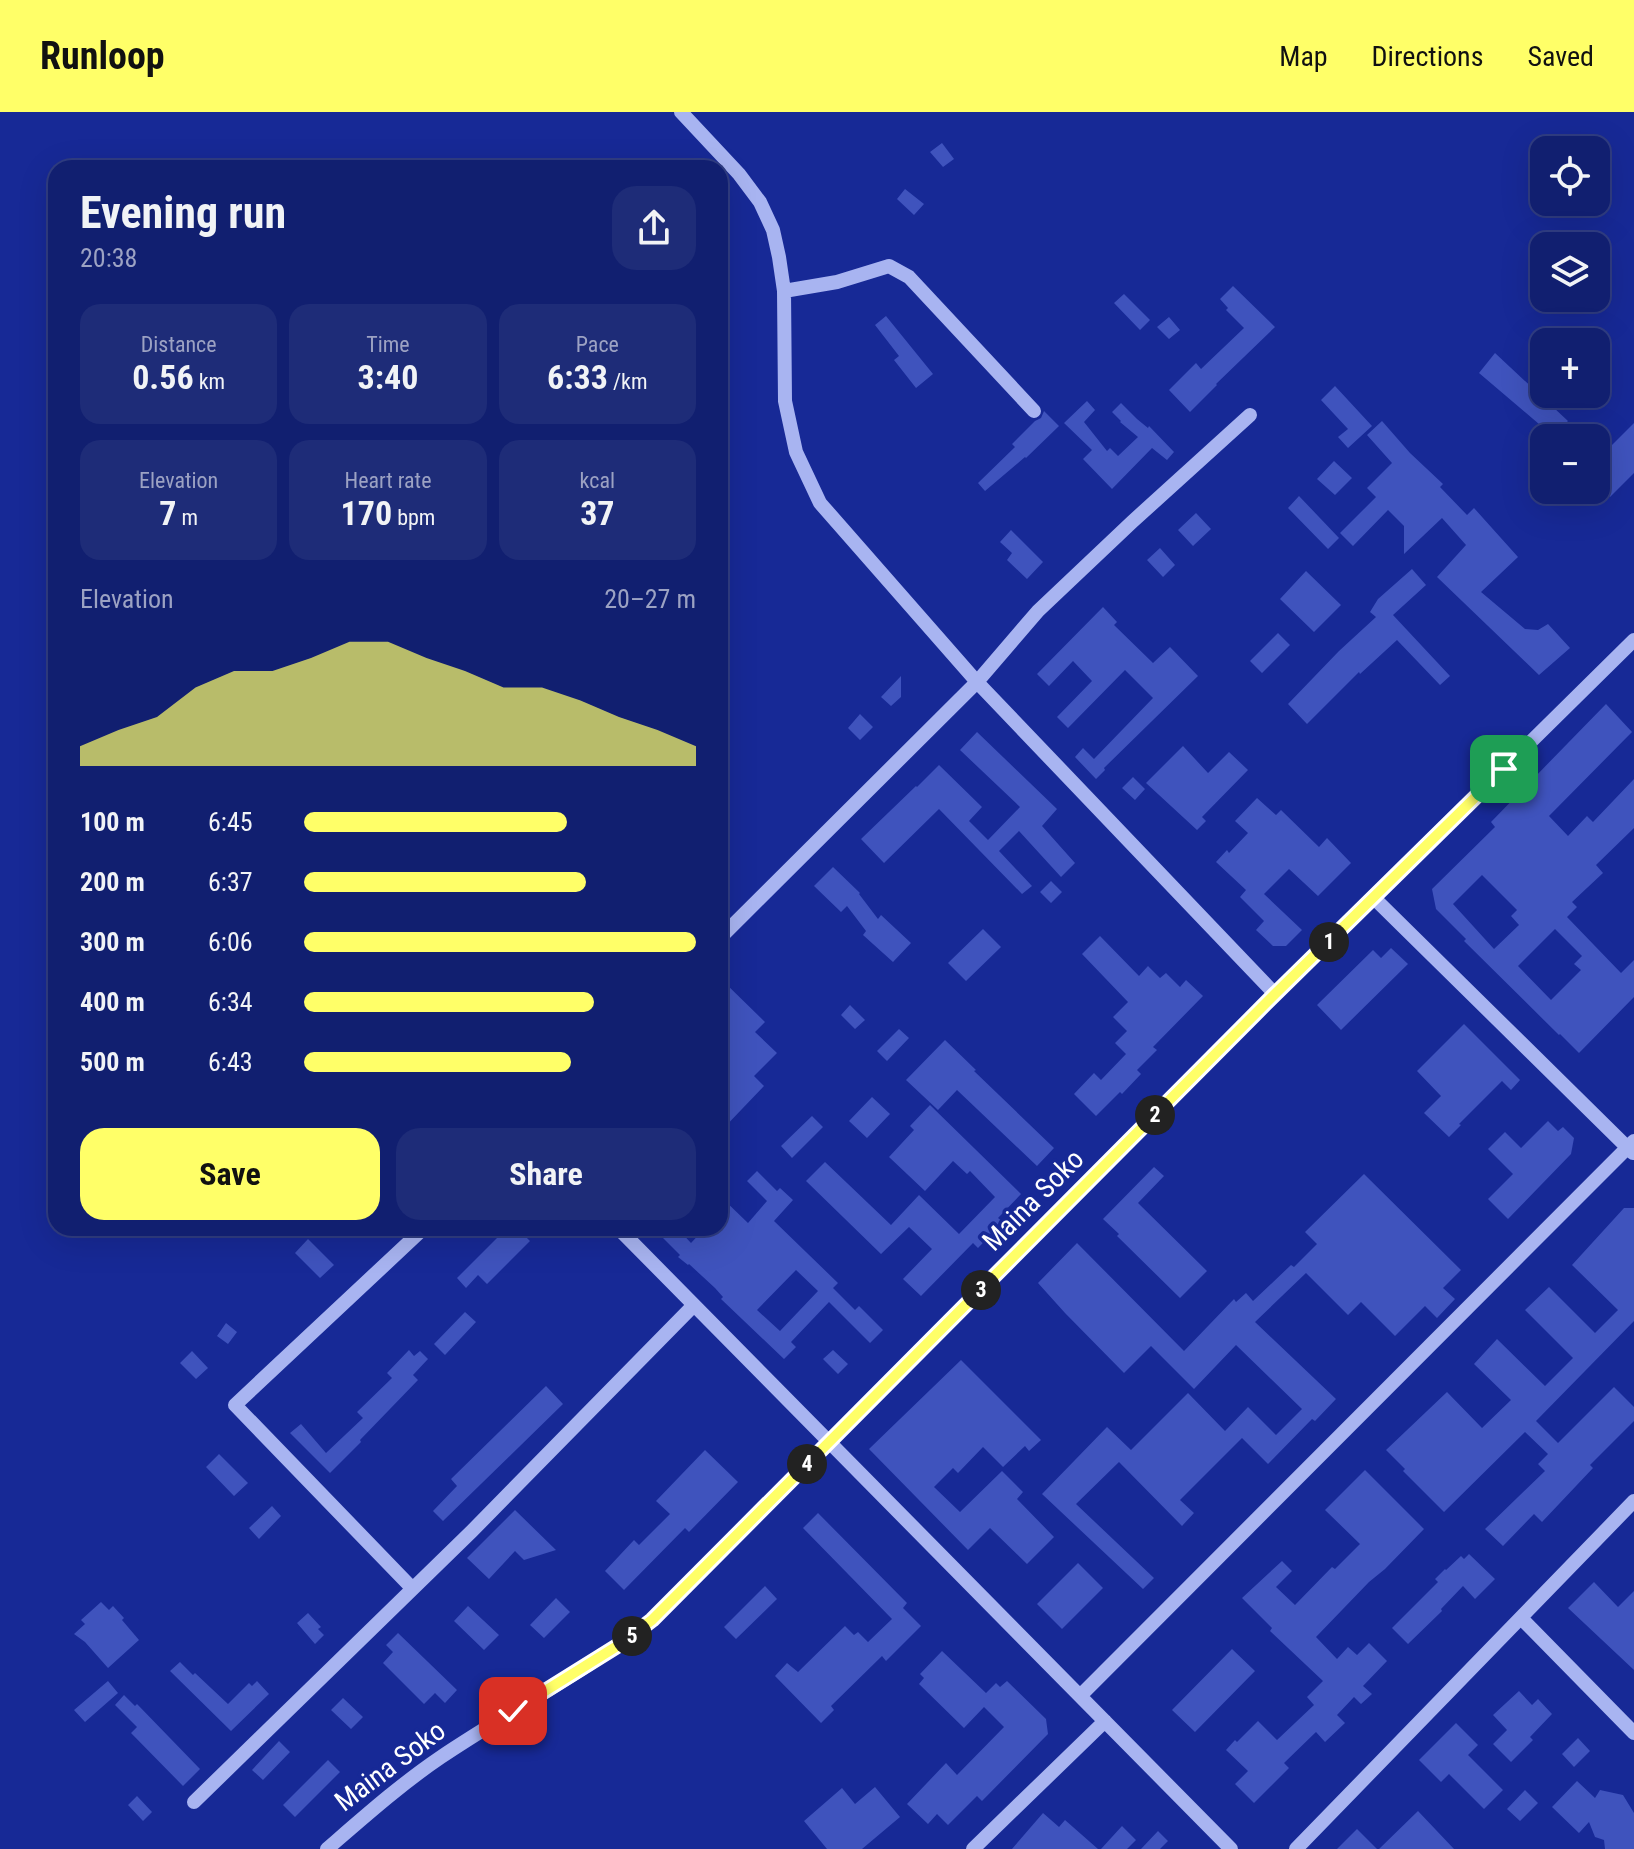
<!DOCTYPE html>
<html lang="en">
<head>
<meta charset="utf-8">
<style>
	:root { --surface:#111f70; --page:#1e2c78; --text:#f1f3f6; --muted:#9ca2c3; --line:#303d83; --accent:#ffff68 }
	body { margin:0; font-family:"Roboto Condensed",sans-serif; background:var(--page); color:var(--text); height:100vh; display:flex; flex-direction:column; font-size:30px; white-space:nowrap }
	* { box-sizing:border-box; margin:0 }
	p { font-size:26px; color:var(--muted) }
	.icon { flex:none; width:44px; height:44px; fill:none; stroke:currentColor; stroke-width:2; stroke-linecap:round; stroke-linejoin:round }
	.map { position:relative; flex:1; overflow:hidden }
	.details { position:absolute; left:48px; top:48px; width:680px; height:1076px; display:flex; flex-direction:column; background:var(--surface); border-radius:24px; box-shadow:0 8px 32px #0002,0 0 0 2px var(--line) }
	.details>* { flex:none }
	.buttons { position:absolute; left:1530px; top:24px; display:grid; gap:16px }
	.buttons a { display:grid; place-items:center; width:80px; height:80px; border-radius:16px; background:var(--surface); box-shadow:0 8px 32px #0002,0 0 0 2px var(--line); font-size:40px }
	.pin { position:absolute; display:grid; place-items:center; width:68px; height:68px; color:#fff; margin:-34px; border-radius:16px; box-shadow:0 4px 12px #0006 }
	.km { position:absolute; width:40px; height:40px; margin:-20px; border-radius:50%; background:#222; color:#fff; font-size:22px; line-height:40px; text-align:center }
	.round { display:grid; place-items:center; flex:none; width:84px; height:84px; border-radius:24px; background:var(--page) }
	.headline { display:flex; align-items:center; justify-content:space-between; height:136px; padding:0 32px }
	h1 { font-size:44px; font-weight:700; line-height:60px }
	.stats { display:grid; grid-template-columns:repeat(3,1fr); gap:12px; height:136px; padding:8px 32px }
	.stats div { display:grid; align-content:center; border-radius:20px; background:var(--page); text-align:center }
	.stats b { font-size:34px; font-weight:700 }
	.stats small { font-size:22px; font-weight:400 }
	.stats p { font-size:22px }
	.chart { height:224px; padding:16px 32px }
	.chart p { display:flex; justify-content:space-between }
	.chart svg { width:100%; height:144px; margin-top:8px; fill:var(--accent); opacity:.7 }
	.primary-button { display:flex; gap:16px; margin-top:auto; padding:16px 32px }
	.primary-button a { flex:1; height:92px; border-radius:24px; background:var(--accent); color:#111; font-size:32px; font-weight:700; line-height:92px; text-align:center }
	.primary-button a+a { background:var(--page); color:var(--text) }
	ul { padding:0 32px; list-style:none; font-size:26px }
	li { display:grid; grid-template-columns:128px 96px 1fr; align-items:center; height:60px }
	li i { height:20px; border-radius:10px; background:var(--accent) }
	header { display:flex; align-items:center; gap:48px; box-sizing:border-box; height:112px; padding:0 40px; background:var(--accent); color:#111 }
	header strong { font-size:38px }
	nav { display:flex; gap:44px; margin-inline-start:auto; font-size:28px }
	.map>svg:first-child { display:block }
	.building { fill:#3f53bd; fill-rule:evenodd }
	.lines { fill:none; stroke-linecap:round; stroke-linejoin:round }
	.minor { stroke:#a8b4f1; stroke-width:14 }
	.route-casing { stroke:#fff; stroke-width:16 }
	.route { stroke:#ffff68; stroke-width:10 }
	.labels { text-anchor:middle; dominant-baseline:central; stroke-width:7; stroke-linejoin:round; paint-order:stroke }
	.street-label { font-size:28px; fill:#fff; stroke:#172996 }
</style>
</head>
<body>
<header>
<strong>Runloop</strong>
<nav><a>Map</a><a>Directions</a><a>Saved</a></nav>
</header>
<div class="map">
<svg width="1634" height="1737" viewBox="0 0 1634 1737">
	<rect width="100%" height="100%" fill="#172996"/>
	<path class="building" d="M 942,31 L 954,47 L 943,55 L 930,40 Z
		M 905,77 L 924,92 L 914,103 L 897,87 Z
		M 1233,174 L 1275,215 L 1216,272 L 1217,273 L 1190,300 L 1169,278 L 1196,251 L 1201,257 L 1244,216 L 1226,198 L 1228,196 L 1220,187 Z
		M 1124,182 L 1150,208 L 1140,218 L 1114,191 Z
		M 886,204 L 933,262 L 916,276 L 894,248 L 899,244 L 875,213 Z
		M 1169,205 L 1180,218 L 1169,227 L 1157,215 Z
		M 1495,241 L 1568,309 L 1553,324 L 1479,261 Z
		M 1335,274 L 1372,314 L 1348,336 L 1338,325 L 1348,317 L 1321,288 Z
		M 1087,289 L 1095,298 L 1084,310 L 1107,339 L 1110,336 L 1118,344 L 1138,325 L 1120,310 L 1121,309 L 1112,300 L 1121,291 L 1137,307 L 1148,316 L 1149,314 L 1174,340 L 1167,348 L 1152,336 L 1112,377 L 1083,347 L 1092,338 L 1064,311 Z
		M 1044,299 L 1059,314 L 1026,346 L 1025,345 L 985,379 L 978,371 L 1015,335 L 1012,332 L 1035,309 L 1041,306 Z
		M 1382,309 L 1410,341 L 1443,372 L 1440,375 L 1467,403 L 1474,396 L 1518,445 L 1481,480 L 1525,517 L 1538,518 L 1548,512 L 1570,536 L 1539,563 L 1437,465 L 1466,433 L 1442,406 L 1404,442 L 1404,414 L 1388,398 L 1353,434 L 1340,421 L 1376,385 L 1367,376 L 1392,351 L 1367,323 Z
		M 1634,311 L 1634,361 L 1610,385 L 1596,371 L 1596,349 Z
		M 1334,349 L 1352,366 L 1335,383 L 1317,367 Z
		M 1299,384 L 1339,426 L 1328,437 L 1288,396 Z
		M 1196,401 L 1211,417 L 1193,434 L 1178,418 Z
		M 1011,418 L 1043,450 L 1027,467 L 1007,448 L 1012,441 L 1000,430 Z
		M 1160,436 L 1175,453 L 1163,465 L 1147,448 Z
		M 1412,457 L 1426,473 L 1393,503 L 1450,564 L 1440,573 L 1397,528 L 1360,562 L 1359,560 L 1307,612 L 1288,592 L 1339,539 L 1376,505 L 1370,500 L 1378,487 Z
		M 1306,459 L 1341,493 L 1314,520 L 1280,487 Z
		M 1103,495 L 1117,510 L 1114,513 L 1153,551 L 1170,535 L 1198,564 L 1104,656 L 1105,658 L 1096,667 L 1075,645 L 1083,636 L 1094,647 L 1153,586 L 1125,558 L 1068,616 L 1057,605 L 1092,569 L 1073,549 L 1049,574 L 1037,562 Z
		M 1278,521 L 1290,533 L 1262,561 L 1250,549 Z
		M 901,564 L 901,585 L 891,594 L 881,585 Z
		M 1606,592 L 1632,620 L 1549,704 L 1568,724 L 1587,704 L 1593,710 L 1634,667 L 1634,716 L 1596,753 L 1603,761 L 1572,790 L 1577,795 L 1567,805 L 1621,861 L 1634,848 L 1634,885 L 1579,941 L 1560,922 L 1559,923 L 1464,829 L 1466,827 L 1436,797 L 1432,777 L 1495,715 L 1491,710 ZM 1482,763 L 1517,798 L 1511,804 L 1519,813 L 1494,837 L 1453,792 ZM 1555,817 L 1582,844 L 1574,852 L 1581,858 L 1551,888 L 1518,854 Z
		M 860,602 L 873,615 L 860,628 L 848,616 Z
		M 977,620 L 1057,697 L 1042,714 L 1075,751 L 1061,765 L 1019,719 L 999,739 L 1032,774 L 1022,782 L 939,697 L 884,751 L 861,727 L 916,674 L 917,675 L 939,653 L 982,695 L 969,709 L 988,728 L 1020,695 L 960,638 Z
		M 1183,634 L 1208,661 L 1229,640 L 1248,658 L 1202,705 L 1206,709 L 1197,718 L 1146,671 Z
		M 1133,665 L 1145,677 L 1135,688 L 1122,676 Z
		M 1257,686 L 1276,703 L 1281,698 L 1319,735 L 1327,726 L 1351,751 L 1318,784 L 1289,757 L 1264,782 L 1302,818 L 1286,834 L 1273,834 L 1256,818 L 1264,809 L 1240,785 L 1246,778 L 1216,750 L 1227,738 L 1229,741 L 1248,721 L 1235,709 Z
		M 833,755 L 860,781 L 859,782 L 878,807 L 881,803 L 911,831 L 893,850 L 863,823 L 866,819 L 847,794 L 841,800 L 814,774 Z
		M 1051,769 L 1062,780 L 1051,791 L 1040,780 Z
		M 983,817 L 1001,835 L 966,869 L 948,851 Z
		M 1100,824 L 1139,864 L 1148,854 L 1160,866 L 1166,861 L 1180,875 L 1186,868 L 1203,884 L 1153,935 L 1157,938 L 1137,958 L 1141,962 L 1122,982 L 1120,980 L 1096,1004 L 1074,982 L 1094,961 L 1101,968 L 1126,942 L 1115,931 L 1127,919 L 1113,905 L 1128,890 L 1082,842 Z
		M 1391,836 L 1408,852 L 1341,918 L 1317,893 L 1373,838 L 1381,846 Z
		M 720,866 L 765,910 L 755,920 L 777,941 L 754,964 L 764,974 L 720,1020 Z
		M 850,893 L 865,908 L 855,917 L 841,903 Z
		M 1464,912 L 1520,968 L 1511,978 L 1502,969 L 1459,1012 L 1461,1013 L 1449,1025 L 1424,1001 L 1441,984 L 1417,959 Z
		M 899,917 L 909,926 L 887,949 L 877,939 Z
		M 945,928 L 976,958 L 974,959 L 1054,1036 L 1037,1054 L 957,978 L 938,998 L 906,968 Z
		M 872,985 L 890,1002 L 867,1026 L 849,1009 Z
		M 930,993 L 1021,1082 L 998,1106 L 1003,1110 L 978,1136 L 973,1131 L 921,1184 L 903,1167 L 932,1137 L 909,1115 L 881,1142 L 806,1069 L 825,1050 L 891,1113 L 919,1083 L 959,1122 L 995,1085 L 970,1059 L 967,1062 L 953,1049 L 925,1079 L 889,1045 L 914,1018 L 910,1014 Z
		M 812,1004 L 823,1015 L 792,1046 L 781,1034 Z
		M 1548,1009 L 1558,1019 L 1563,1015 L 1574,1026 L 1571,1042 L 1508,1107 L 1488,1087 L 1513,1062 L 1488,1037 L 1505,1020 L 1521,1036 Z
		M 1154,1055 L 1164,1064 L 1138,1091 L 1207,1159 L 1180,1186 L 1117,1124 L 1119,1122 L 1103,1107 Z
		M 757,1059 L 777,1079 L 780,1076 L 793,1088 L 774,1109 L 838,1171 L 833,1176 L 855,1198 L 859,1194 L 883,1218 L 870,1231 L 829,1190 L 791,1230 L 796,1235 L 784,1247 L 721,1187 L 723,1185 L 715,1176 L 689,1152 L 688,1153 L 678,1145 L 680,1143 L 653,1116 L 677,1116 L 691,1131 L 705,1116 L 720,1116 L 720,1084 L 748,1111 L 767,1089 L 747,1069 ZM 796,1158 L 818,1179 L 780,1219 L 757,1198 Z
		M 1364,1062 L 1461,1158 L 1443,1176 L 1455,1187 L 1437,1206 L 1425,1194 L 1395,1224 L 1361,1190 L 1348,1203 L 1306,1161 L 1255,1210 L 1336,1287 L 1315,1309 L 1312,1307 L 1268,1352 L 1242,1326 L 1180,1388 L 1194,1401 L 1182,1414 L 1119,1350 L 1076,1392 L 1154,1466 L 1143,1477 L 1042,1382 L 1107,1315 L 1131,1338 L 1188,1281 L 1225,1319 L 1248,1295 L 1276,1323 L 1302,1297 L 1236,1233 L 1194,1277 L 1151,1234 L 1124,1261 L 1065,1201 L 1038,1171 L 1077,1131 L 1184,1239 L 1234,1187 L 1236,1190 L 1246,1181 L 1253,1189 L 1291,1153 L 1294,1155 L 1317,1132 L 1305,1120 Z
		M 1624,1096 L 1634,1096 L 1634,1209 L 1536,1309 L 1558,1331 L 1614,1275 L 1634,1295 L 1634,1309 L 1590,1353 L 1593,1356 L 1542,1410 L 1534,1402 L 1503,1434 L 1485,1417 L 1545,1359 L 1538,1352 L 1548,1342 L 1525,1320 L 1444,1400 L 1403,1359 L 1405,1357 L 1386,1338 L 1447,1280 L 1482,1316 L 1511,1288 L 1474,1252 L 1497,1227 L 1545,1274 L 1573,1246 L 1525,1198 L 1549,1175 L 1595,1221 L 1618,1198 L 1572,1153 Z
		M 507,1116 L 517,1116 L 530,1129 L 487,1172 L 478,1163 L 466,1176 L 457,1166 Z
		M 308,1127 L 334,1153 L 320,1166 L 295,1141 Z
		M 465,1200 L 476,1210 L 445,1243 L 434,1232 Z
		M 226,1211 L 237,1220 L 228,1232 L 217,1224 Z
		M 409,1238 L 414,1244 L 420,1239 L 428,1247 L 413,1263 L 418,1268 L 360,1328 L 361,1330 L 330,1361 L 290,1321 L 301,1312 L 326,1341 L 363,1306 L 357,1300 L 392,1266 L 387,1261 Z
		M 833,1238 L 848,1252 L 838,1262 L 823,1247 Z
		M 192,1239 L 208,1256 L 196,1267 L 180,1251 Z
		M 961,1248 L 1041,1328 L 1029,1339 L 1025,1334 L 1003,1355 L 983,1335 L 958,1361 L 953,1356 L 934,1375 L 960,1400 L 1002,1359 L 1023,1380 L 1017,1387 L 1054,1425 L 1027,1452 L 990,1416 L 968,1438 L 869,1337 Z
		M 546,1274 L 563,1292 L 443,1409 L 433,1399 L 457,1374 L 451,1367 Z
		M 705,1338 L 738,1370 L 689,1420 L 685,1416 L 624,1478 L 605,1459 L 634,1428 L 639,1433 L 670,1402 L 656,1389 Z
		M 219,1342 L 248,1371 L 234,1384 L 206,1355 Z
		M 1365,1358 L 1424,1417 L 1385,1457 L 1369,1470 L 1316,1525 L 1337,1547 L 1348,1535 L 1357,1543 L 1369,1531 L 1387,1549 L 1363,1574 L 1372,1582 L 1361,1592 L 1354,1585 L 1337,1603 L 1345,1611 L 1325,1630 L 1316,1620 L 1284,1651 L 1289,1656 L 1254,1691 L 1235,1672 L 1248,1659 L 1226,1638 L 1235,1628 L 1237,1630 L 1258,1609 L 1277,1628 L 1314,1593 L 1307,1585 L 1323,1569 L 1270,1519 L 1272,1516 L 1242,1486 L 1282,1449 L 1292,1459 L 1276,1475 L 1295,1493 L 1332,1455 L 1335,1457 L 1360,1432 L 1325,1398 Z
		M 272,1394 L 281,1404 L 259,1427 L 249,1416 Z
		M 515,1398 L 556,1438 L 524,1448 L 515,1439 L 489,1467 L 467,1446 Z
		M 818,1401 L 907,1491 L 903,1496 L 921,1514 L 886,1549 L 882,1544 L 831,1594 L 834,1598 L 821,1611 L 775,1564 L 787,1551 L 798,1560 L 845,1514 L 854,1523 L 858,1520 L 868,1530 L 892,1507 L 803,1416 Z
		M 1469,1442 L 1495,1467 L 1475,1487 L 1463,1474 L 1441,1497 L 1442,1499 L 1408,1532 L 1392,1516 L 1438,1470 L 1435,1467 L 1445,1457 L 1446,1458 L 1461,1444 L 1464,1447 Z
		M 1078,1451 L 1103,1476 L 1062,1517 L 1037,1492 Z
		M 1594,1470 L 1618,1495 L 1634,1479 L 1634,1558 L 1568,1496 Z
		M 765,1474 L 777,1487 L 736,1527 L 724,1515 Z
		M 556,1486 L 570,1500 L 544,1526 L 530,1513 Z
		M 101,1490 L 109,1498 L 113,1494 L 124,1506 L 122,1508 L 139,1528 L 108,1556 L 85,1530 L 74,1522 L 85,1512 L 81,1508 Z
		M 468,1494 L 499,1523 L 484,1538 L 454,1509 Z
		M 308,1501 L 321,1515 L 318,1517 L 324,1523 L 315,1532 L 297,1511 Z
		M 398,1521 L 457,1578 L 445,1591 L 435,1581 L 424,1592 L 383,1551 L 393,1540 L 386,1533 Z
		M 1232,1537 L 1255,1559 L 1195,1620 L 1172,1598 Z
		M 942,1539 L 986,1581 L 996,1571 L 1000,1575 L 1007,1569 L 1046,1607 L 1048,1622 L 982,1689 L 977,1684 L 948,1713 L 937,1702 L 928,1712 L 907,1692 L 946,1651 L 957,1663 L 1004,1615 L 984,1595 L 964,1616 L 919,1572 L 924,1566 L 920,1562 Z
		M 180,1550 L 193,1563 L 195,1561 L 228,1592 L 249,1571 L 252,1574 L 257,1569 L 269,1582 L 231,1619 L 170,1559 Z
		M 108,1569 L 118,1581 L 85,1610 L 74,1598 Z
		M 1519,1579 L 1532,1593 L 1538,1587 L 1552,1602 L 1530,1625 L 1533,1628 L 1511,1650 L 1493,1632 L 1507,1618 L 1493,1603 Z
		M 124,1583 L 135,1594 L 137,1592 L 200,1657 L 183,1674 L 131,1621 L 137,1615 L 115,1593 Z
		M 343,1586 L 363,1605 L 351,1617 L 331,1598 Z
		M 1456,1611 L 1478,1633 L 1468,1643 L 1503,1678 L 1484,1697 L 1449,1662 L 1441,1670 L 1419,1648 Z
		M 1578,1626 L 1590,1639 L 1574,1655 L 1562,1642 Z
		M 279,1629 L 290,1640 L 263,1668 L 252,1658 Z
		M 328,1648 L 340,1660 L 295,1705 L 283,1693 Z
		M 1577,1669 L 1595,1686 L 1600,1678 L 1623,1683 L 1634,1701 L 1634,1737 L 1605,1737 L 1604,1728 L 1595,1725 L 1589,1710 L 1579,1721 L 1552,1695 Z
		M 875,1675 L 900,1705 L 862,1737 L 827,1737 L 804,1709 L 842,1676 L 855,1692 Z
		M 1525,1678 L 1538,1691 L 1520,1709 L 1507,1697 Z
		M 137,1684 L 152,1700 L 143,1709 L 128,1693 Z
		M 1418,1699 L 1454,1737 L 1379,1737 Z
		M 1043,1701 L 1059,1715 L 1065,1708 L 1098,1737 L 1012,1737 Z
		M 1122,1714 L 1136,1728 L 1127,1737 L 1101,1737 Z
		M 1357,1717 L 1377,1737 L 1337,1737 Z
		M 1158,1719 L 1168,1729 L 1160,1737 L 1141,1737 Z"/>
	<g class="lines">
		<path class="minor" d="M 681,0 L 739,62 L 760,90 L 773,118 L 779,145 L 784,179 L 785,289 L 796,340 L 820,391 L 977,570 L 1275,882
			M 784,179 L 837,170 L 889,154 L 909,165 L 1034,299
			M 1374,786 L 1633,1041
			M 720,826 L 977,570 L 1038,499 L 1132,410 L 1250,303
			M 618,1116 L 1231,1737
			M 412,1476 L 235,1293 L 424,1116
			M 1521,1506 L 1634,1621
			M 1080,1584 L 1634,1029
			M 194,1690 L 472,1419 L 694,1193
			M 327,1737 C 364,1705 401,1672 441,1645 C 511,1598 586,1559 652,1508 L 1275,882 L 1634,528
			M 973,1737 L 1105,1609
			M 1296,1737 L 1634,1389"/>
	</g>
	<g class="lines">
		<defs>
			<path id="route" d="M 513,1599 L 622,1531 L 652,1508 L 1275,882 L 1504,657"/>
		</defs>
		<use href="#route" class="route-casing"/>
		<use href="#route" class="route"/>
	</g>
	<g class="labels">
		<g class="street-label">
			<text transform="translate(1033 1088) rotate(-45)">Maina Soko</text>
			<text transform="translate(390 1654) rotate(-37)">Maina Soko</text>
		</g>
	</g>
</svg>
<div class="buttons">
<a><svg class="icon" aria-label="locate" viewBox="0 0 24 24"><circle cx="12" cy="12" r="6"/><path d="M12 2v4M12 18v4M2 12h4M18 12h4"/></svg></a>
<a><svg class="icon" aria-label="layers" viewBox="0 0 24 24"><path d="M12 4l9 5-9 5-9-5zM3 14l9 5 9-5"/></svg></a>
<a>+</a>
<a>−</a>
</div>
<div class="pin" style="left:1504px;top:657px;background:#1e9e55"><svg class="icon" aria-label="arrive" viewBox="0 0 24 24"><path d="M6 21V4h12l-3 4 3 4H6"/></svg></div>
<div class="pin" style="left:513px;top:1599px;background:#d93025"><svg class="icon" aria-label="check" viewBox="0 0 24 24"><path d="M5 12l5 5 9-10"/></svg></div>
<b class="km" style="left:1329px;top:830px">1</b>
<b class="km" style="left:1155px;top:1003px">2</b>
<b class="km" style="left:981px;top:1178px">3</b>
<b class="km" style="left:807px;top:1352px">4</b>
<b class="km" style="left:632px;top:1524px">5</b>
<section class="details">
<div class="headline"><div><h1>Evening run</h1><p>20:38</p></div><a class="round"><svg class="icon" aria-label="share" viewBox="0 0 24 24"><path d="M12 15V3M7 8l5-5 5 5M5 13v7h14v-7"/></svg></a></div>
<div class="stats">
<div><p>Distance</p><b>0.56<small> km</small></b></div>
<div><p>Time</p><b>3:40</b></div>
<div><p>Pace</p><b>6:33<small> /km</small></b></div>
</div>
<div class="stats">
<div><p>Elevation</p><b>7<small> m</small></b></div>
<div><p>Heart rate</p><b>170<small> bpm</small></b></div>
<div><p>kcal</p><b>37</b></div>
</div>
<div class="chart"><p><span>Elevation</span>20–27 m</p>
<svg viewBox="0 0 160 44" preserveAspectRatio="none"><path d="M0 44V38L10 33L20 29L30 20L40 15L50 15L60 11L70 6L80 6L90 11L100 15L110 20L120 20L130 24L140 29L150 33L160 38V44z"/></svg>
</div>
<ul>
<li><b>100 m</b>6:45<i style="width:67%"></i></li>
<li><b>200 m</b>6:37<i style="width:72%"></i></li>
<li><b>300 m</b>6:06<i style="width:100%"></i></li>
<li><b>400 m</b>6:34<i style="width:74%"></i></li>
<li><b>500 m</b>6:43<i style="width:68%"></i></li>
</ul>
<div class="primary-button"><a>Save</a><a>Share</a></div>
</section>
</div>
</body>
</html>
